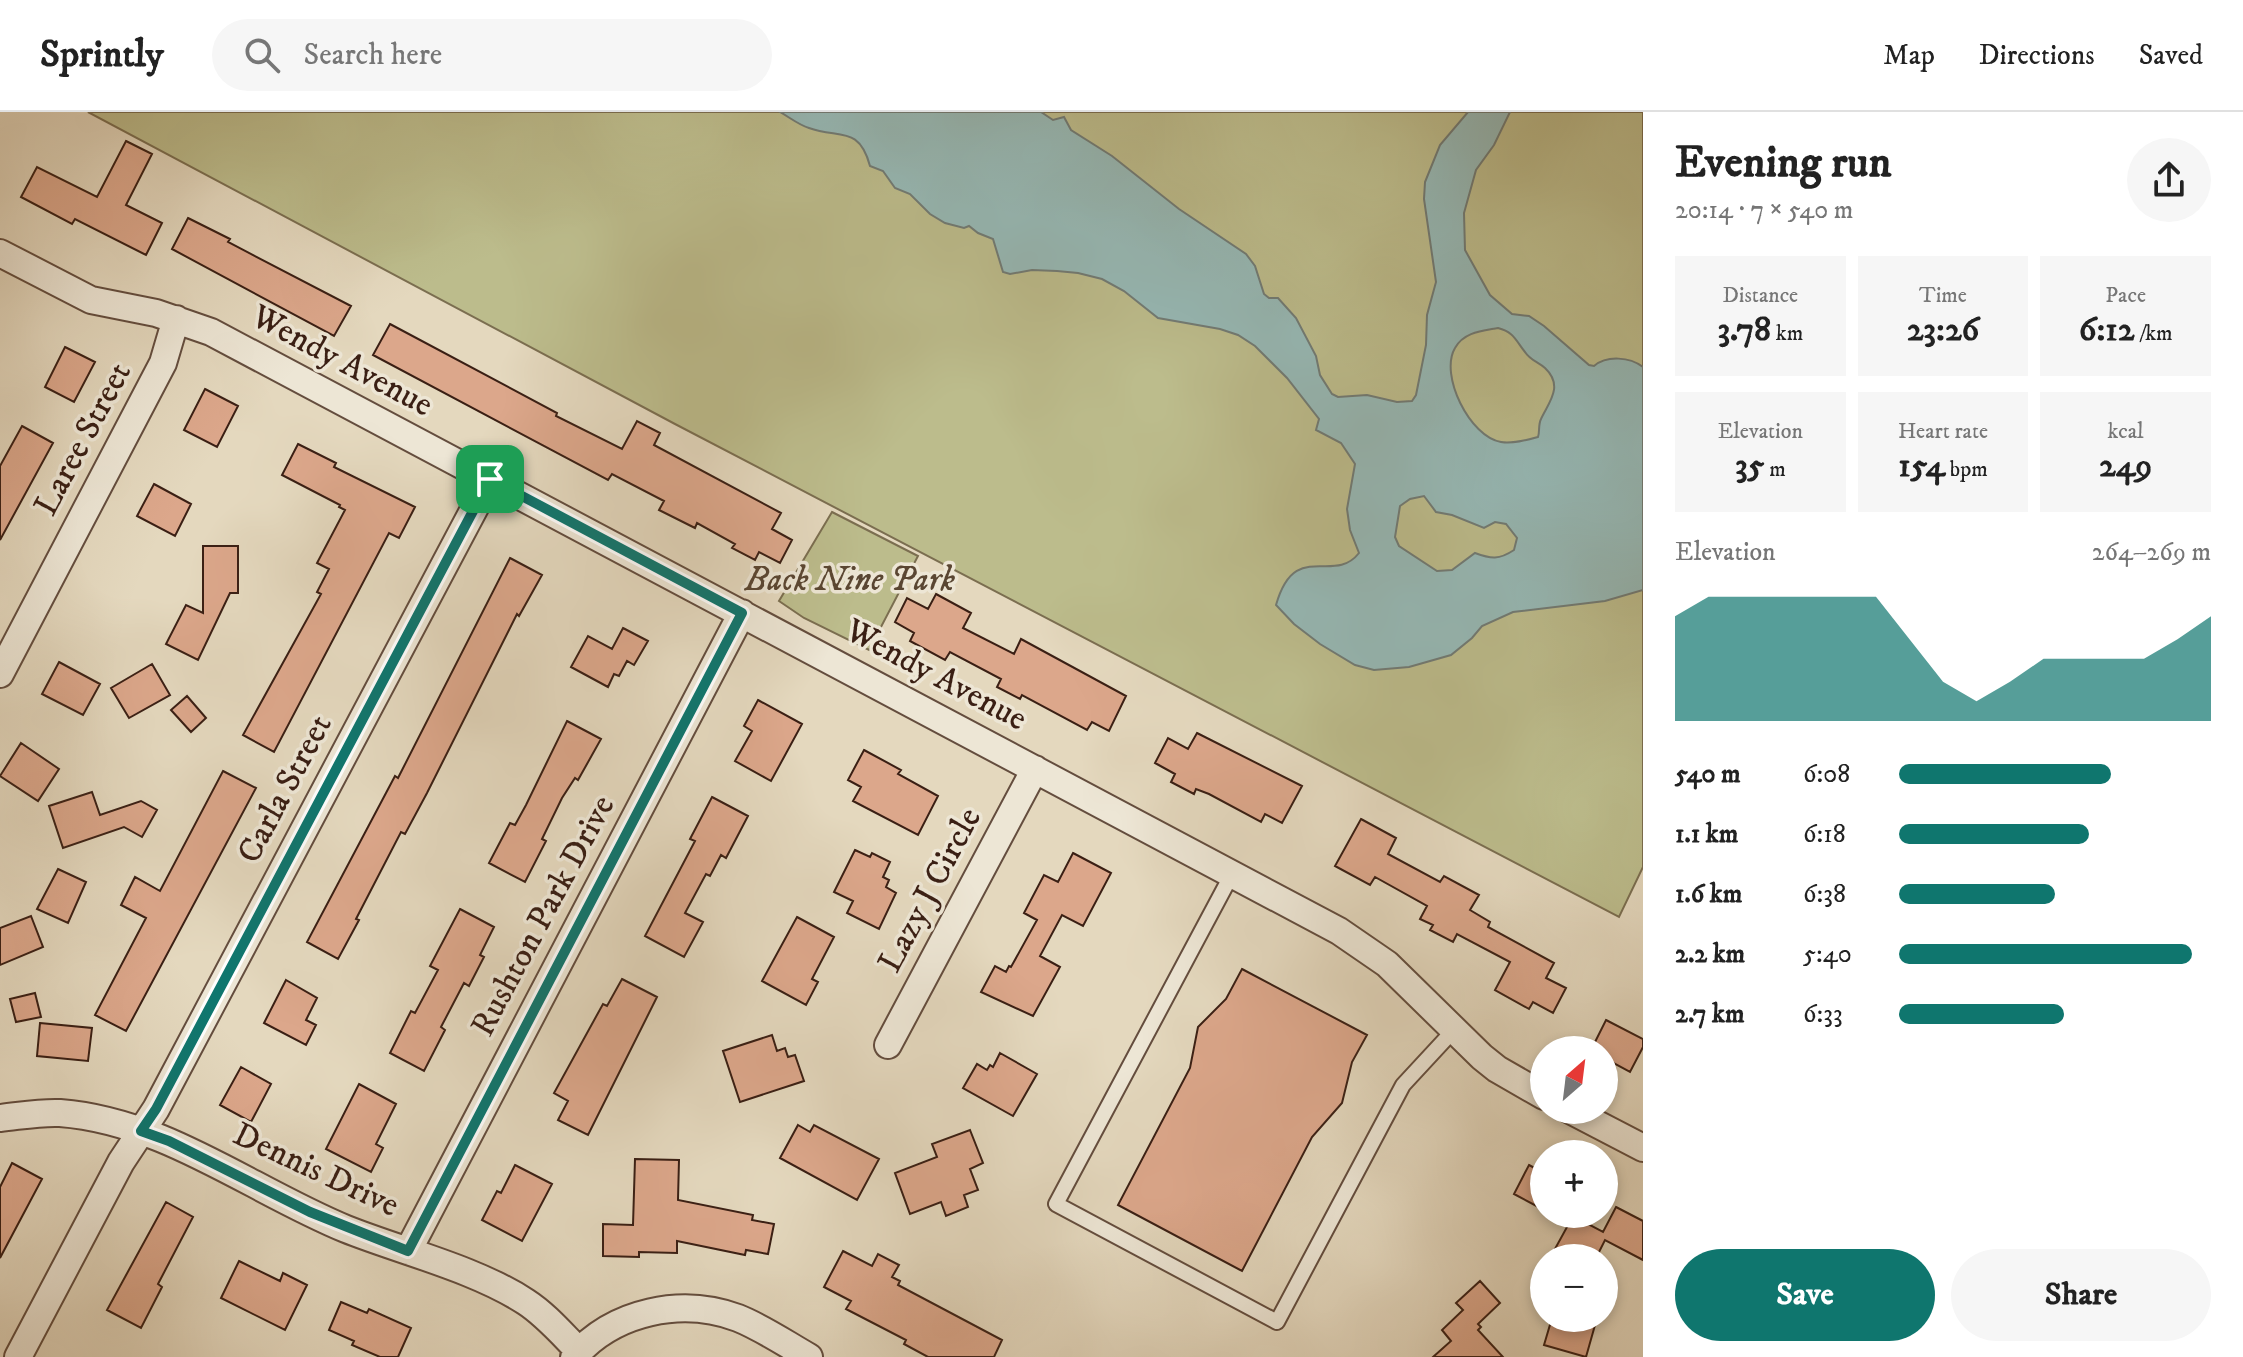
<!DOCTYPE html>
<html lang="en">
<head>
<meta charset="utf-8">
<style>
	:root { --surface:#fff; --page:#f6f6f6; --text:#222; --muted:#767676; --line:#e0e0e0; --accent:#0f766e }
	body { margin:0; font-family:"IM FELL DW Pica",serif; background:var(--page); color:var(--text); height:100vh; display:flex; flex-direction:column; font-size:30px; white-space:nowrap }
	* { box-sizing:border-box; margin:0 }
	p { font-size:26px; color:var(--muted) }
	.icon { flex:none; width:44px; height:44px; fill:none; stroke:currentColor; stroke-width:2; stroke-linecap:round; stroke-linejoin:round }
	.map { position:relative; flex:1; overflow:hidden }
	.side { display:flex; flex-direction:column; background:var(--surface); width:600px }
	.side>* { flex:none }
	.needle { width:52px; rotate:28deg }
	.buttons { position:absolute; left:1530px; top:924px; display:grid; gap:16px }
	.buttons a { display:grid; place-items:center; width:88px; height:88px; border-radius:50%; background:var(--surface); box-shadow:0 4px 12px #0003; font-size:40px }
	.pin { position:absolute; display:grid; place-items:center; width:68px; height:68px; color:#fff; margin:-34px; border-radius:16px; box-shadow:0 4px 12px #0006 }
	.round { display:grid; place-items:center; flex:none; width:84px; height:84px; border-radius:42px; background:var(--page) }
	.summary { display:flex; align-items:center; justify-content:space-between; height:136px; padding:0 32px }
	h1 { font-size:44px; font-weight:700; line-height:60px }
	.metrics { display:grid; grid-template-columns:repeat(3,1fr); gap:12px; height:136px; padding:8px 32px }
	.metrics div { display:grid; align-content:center; border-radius:0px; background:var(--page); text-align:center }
	.metrics b { font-size:34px; font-weight:700 }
	.metrics small { font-size:22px; font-weight:400 }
	.metrics p { font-size:22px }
	.chart { height:224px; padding:16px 32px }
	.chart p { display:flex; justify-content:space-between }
	.chart svg { width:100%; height:144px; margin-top:8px; fill:var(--accent); opacity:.7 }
	.primary-button { display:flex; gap:16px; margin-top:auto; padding:16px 32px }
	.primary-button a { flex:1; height:92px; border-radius:48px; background:var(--accent); color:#fff; font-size:32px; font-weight:700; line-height:92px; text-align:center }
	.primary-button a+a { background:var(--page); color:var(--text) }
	ul { padding:0 32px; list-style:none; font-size:26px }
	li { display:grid; grid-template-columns:128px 96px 1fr; align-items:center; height:60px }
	li i { height:20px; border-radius:10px; background:var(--accent) }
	header { display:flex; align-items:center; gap:48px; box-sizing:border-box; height:112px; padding:0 40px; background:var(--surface); border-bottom:2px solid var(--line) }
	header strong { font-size:38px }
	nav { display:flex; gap:44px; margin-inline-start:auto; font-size:28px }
	.search { width:560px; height:72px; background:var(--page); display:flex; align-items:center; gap:20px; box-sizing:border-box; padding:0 28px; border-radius:44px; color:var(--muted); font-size:30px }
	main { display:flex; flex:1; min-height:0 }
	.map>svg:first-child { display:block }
	.green { fill:#bcbc8c; stroke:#7b6e50; stroke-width:2 }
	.water { fill:#96b9b6; stroke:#717b75; stroke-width:2; fill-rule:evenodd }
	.building { fill:#dca78b; stroke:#3a1f14; stroke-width:2 }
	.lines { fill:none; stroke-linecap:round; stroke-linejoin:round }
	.lane-casing { stroke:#644d3e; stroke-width:18 }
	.street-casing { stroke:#644d3e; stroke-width:30 }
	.lane { stroke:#ede6d5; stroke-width:14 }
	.street { stroke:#ede6d5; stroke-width:26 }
	.route-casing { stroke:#fff; stroke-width:16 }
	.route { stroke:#0f766e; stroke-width:10 }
	.labels { text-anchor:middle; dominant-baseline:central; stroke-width:7; stroke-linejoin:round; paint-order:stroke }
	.street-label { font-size:34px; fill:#3a1f14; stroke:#ede6d5 }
	.park-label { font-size:34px; font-style:italic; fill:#5a4632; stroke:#ede6d5 }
</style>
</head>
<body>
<header>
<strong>Sprintly</strong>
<div class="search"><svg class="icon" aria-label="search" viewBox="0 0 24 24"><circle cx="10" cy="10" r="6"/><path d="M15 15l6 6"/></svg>Search here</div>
<nav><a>Map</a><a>Directions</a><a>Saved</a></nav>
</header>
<main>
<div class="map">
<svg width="1643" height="1245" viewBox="0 0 1643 1245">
	<rect width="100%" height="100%" fill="#e4d8be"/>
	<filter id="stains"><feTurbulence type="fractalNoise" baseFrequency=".0025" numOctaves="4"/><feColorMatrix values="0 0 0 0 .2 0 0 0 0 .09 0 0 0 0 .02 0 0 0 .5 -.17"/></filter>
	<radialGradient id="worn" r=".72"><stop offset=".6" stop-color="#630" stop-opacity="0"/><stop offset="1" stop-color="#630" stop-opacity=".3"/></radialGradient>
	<path class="green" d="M 88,0 L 1643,0 L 1643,755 L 1619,805 L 675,312 Z
		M 832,400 L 918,444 L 869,538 L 804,506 L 779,489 Z"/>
	<path class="water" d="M 780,0 L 1041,0 L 1053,8 L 1064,5 L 1071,18 L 1112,44 L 1179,97 L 1246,142 L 1255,154 L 1264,182 L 1269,186 L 1278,186 L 1296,206 L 1316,244 L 1320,263 L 1332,282 L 1338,285 L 1367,283 L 1397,290 L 1412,289 L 1416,283 L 1426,233 L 1427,203 L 1436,170 L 1424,87 L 1425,70 L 1440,33 L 1468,0 L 1510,0 L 1494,33 L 1476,58 L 1464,101 L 1465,138 L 1490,183 L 1512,202 L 1529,204 L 1544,214 L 1589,253 L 1594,254 C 1607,243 1630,245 1643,255 L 1643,478 L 1605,489 L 1513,500 L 1482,514 L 1472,526 L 1451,543 L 1409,555 L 1374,558 L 1355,553 L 1320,532 L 1294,512 L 1276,493 C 1295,426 1333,474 1359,441 L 1350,418 L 1347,397 L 1355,352 L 1341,331 L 1316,318 L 1319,307 L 1287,266 L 1255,234 L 1238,223 L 1220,217 L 1158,206 L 1124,179 L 1102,167 L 1078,161 L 1057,159 L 1032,158 L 1010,162 L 1003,160 L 993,127 L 978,121 L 969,114 L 964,116 L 945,111 L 930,102 L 910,82 L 895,76 L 883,59 L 870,54 C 859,13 839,27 809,16 C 799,13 789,5 780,0 ZM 1498,216 C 1514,220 1516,229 1525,240 C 1530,248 1538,250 1545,256 C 1564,274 1549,290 1541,307 C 1538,313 1540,319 1538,325 C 1527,328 1513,332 1501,330 C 1470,325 1439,263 1455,236 C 1464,220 1482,219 1498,216 ZM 1424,384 L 1436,400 L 1452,403 L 1484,416 L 1495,410 L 1506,412 L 1517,426 L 1514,438 C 1499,448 1491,447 1475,441 L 1452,458 L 1437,459 L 1399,434 L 1395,425 L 1400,394 L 1410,387 Z"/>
	<path class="building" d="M 126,29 L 152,42 L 126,93 L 162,111 L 146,143 L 75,107 L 72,112 L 21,85 L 37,55 L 97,85 Z
		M 188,106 L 230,127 L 228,130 L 351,194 L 334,224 L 172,137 Z
		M 390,212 L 557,301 L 556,304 L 622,337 L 637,309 L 660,321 L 654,333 L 781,401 L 772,417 L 792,428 L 780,451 L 759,440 L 755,448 L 732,436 L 735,432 L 697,411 L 695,416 L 659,398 L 664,389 L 612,362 L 608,368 L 373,243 Z
		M 65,235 L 95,250 L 74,290 L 45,275 Z
		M 205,277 L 238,294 L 217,335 L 184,318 Z
		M 22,314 L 53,331 L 0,428 L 0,354 Z
		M 298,332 L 336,351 L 334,355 L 415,395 L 399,426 L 389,421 L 274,640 L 243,623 L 321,482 L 317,480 L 329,457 L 317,451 L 345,398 L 339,395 L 340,393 L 282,363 Z
		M 154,372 L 191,392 L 175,424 L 137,404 Z
		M 203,434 L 238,434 L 238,481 L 230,481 L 198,548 L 166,532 L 186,493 L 203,501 Z
		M 510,446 L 542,463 L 519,504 L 517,502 L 427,681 L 405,722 L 401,720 L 356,807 L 359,808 L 338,847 L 307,830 L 395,664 L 398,666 Z
		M 936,482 L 971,501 L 963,516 L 1014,542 L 1021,527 L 1126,584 L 1109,619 L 1092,610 L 1087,618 L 1022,583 L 1020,587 L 997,575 L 1001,567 L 950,540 L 945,548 L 910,529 L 914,521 L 895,510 L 907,486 L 928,497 Z
		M 623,516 L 648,529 L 634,553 L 627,549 L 619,564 L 614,562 L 608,575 L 571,555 L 588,524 L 612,537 Z
		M 59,550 L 100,572 L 83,603 L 42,582 Z
		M 152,552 L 170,583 L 129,606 L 111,576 Z
		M 187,584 L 206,606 L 191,620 L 171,598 Z
		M 758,588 L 802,612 L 771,669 L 735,649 L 752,619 L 744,614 Z
		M 567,609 L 601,627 L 578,668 L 575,666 L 562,686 L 542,727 L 546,729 L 525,770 L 489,751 L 510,711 L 515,713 L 526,693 Z
		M 1197,621 L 1302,674 L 1282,711 L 1265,702 L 1261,710 L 1209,682 L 1196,677 L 1194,682 L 1171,670 L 1175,662 L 1155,651 L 1168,626 L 1188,637 Z
		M 21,631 L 59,657 L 38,689 L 0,664 Z
		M 864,638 L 901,658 L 898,662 L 938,684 L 918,723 L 853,689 L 861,675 L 848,668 Z
		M 223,659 L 256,676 L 126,919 L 95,903 L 146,806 L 121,793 L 135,765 L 160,779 Z
		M 92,680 L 100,703 L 141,689 L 157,698 L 142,725 L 124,715 L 63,736 L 49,694 Z
		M 712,685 L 748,704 L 726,746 L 721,743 L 710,764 L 706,762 L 685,801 L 703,810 L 684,845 L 645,824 L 695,729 L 690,727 Z
		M 1361,707 L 1396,726 L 1388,742 L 1440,770 L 1444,764 L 1479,783 L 1470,798 L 1490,810 L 1488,815 L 1554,851 L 1546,866 L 1566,876 L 1553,901 L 1533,890 L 1529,897 L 1495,878 L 1510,850 L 1457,822 L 1453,830 L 1430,818 L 1433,813 L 1420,807 L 1427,794 L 1375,765 L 1370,773 L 1335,754 Z
		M 855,738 L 870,745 L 872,741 L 890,750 L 883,765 L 889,768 L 886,775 L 896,781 L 879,817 L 847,801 L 853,789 L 834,780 Z
		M 1073,741 L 1111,761 L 1083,814 L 1062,803 L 1040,844 L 1060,855 L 1033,904 L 981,880 L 995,854 L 1006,860 L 1009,854 L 1011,855 L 1037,808 L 1024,801 L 1044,763 L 1058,770 Z
		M 58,757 L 86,770 L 68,811 L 37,797 Z
		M 460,797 L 494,815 L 480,843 L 484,845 L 469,874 L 464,871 L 441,915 L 445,918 L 424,959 L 390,941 L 411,899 L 415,901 L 438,858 L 430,854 Z
		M 31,804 L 43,835 L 0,853 L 0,816 Z
		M 797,805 L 834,825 L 812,867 L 818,870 L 806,893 L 762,869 Z
		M 1242,857 L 1367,923 L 1352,950 L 1342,991 L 1312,1025 L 1242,1159 L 1118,1093 L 1190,956 L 1198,915 L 1226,887 Z
		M 622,867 L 657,885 L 588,1023 L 558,1008 L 568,989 L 554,981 L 603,892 L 607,894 Z
		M 286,868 L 317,886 L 306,908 L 316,913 L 306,933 L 264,911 Z
		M 35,881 L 41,905 L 16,910 L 10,887 Z
		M 1606,908 L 1643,927 L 1643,935 L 1630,960 L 1604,946 L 1604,938 L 1591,938 Z
		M 40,911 L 92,916 L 88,949 L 37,944 Z
		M 772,923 L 777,939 L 785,936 L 788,945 L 795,943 L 804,969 L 740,990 L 723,939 Z
		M 1000,941 L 1037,962 L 1013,1004 L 963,976 L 977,952 L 987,958 L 990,953 L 993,955 Z
		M 241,955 L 271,972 L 251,1010 L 220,993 Z
		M 359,972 L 396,992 L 376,1032 L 383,1036 L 371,1060 L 326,1037 Z
		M 798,1013 L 810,1020 L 814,1013 L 879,1047 L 857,1088 L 780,1046 Z
		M 970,1018 L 983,1051 L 970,1057 L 978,1078 L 964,1083 L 968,1095 L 946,1104 L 941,1090 L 910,1102 L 895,1061 L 937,1045 L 932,1032 Z
		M 635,1047 L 679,1048 L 678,1088 L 753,1103 L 752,1108 L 774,1112 L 768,1142 L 746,1138 L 745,1143 L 677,1129 L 677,1141 L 639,1140 L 639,1145 L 603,1144 L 603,1112 L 633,1113 Z
		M 12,1051 L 42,1067 L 0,1146 L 0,1075 Z
		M 515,1053 L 552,1072 L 522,1129 L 482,1108 L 497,1079 L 501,1081 Z
		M 1529,1053 L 1544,1061 L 1544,1098 L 1514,1082 Z
		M 166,1090 L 193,1105 L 158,1172 L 162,1175 L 141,1216 L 107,1198 Z
		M 1616,1095 L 1643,1109 L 1643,1148 L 1605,1128 L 1596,1146 L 1550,1146 L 1573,1104 L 1603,1120 Z
		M 843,1139 L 872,1154 L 878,1142 L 899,1153 L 892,1165 L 900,1169 L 898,1173 L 1002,1228 L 994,1245 L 928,1245 L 904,1232 L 906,1228 L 846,1197 L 851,1189 L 824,1175 Z
		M 239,1149 L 280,1169 L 283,1161 L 307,1173 L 285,1218 L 221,1186 Z
		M 1480,1169 L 1500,1191 L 1478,1212 L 1481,1215 L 1478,1218 L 1503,1245 L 1433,1245 L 1451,1229 L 1442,1218 L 1463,1198 L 1456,1191 Z
		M 341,1190 L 367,1201 L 369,1197 L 411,1216 L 398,1245 L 380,1245 L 352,1233 L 354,1229 L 329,1218 Z
		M 1552,1206 L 1597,1206 L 1586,1245 L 1544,1233 Z"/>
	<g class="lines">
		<defs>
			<path id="lane" d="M 1232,762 L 1056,1092 L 1277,1210 L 1403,973 L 1453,919"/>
			<path id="street" d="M 0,141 L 91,188 L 156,201 L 211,220 L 1339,819 L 1387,852 L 1482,945 L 1497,957 L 1544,984
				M 0,562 L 163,251 L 176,207
				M 888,933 L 1035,657
				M 1570,998 L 1643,1036
				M 0,1006 C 20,1004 40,1000 60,1001 C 165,1009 251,1078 346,1117 C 401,1139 476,1157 526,1190 C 546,1203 562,1222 579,1239
				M 408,1139 L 742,501
				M 18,1245 L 121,1050 L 156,997 L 490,367
				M 574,1245 C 614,1199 682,1185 738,1206 C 763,1216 786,1232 809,1245"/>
		</defs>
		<use href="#lane" class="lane-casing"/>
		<use href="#street" class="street-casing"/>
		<use href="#lane" class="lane"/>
		<use href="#street" class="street"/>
	</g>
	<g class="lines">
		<defs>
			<path id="route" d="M 490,367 L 742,501 L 408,1139 L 310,1100 L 169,1029 L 141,1019 L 156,997 Z"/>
		</defs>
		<use href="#route" class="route-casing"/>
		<use href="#route" class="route"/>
	</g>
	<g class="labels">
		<g class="street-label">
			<text transform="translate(342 249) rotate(28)">Wendy Avenue</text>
			<text transform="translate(83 327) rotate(-62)">Laree Street</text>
			<text transform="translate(936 563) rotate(28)">Wendy Avenue</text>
			<text transform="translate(285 677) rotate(-62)">Carla Street</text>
			<text transform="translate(930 778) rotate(-62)">Lazy J Circle</text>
			<text transform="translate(543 804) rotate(-62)">Rushton Park Drive</text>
			<text transform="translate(316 1058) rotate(25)">Dennis Drive</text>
		</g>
		<g class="park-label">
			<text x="850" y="468">Back Nine Park</text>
		</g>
	</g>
	<rect width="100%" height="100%" filter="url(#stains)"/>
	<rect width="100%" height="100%" fill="url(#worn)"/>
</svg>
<div class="buttons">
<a><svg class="needle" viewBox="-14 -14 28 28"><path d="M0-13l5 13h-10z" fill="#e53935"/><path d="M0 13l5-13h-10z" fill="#767676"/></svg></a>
<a>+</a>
<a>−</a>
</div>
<div class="pin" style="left:490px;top:367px;background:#1e9e55"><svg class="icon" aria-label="arrive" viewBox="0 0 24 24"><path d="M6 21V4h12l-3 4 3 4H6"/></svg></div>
</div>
<section class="side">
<div class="summary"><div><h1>Evening run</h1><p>20:14 · 7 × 540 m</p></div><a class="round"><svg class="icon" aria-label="share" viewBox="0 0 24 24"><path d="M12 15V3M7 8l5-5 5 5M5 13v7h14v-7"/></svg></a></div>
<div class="metrics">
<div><p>Distance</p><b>3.78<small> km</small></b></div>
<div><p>Time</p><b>23:26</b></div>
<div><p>Pace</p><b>6:12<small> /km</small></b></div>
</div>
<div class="metrics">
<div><p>Elevation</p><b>35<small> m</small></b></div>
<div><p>Heart rate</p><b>154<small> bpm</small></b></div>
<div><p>kcal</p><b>249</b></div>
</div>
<div class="chart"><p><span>Elevation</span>264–269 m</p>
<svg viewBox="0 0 160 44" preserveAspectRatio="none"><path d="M0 44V12L10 6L20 6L30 6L40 6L50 6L60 6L70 19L80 32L90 38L100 32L110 25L120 25L130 25L140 25L150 19L160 12V44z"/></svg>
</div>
<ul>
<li><b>540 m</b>6:08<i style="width:68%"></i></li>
<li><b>1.1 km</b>6:18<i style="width:61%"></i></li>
<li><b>1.6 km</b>6:38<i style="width:50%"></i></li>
<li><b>2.2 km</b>5:40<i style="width:94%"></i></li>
<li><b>2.7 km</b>6:33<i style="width:53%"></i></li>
</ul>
<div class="primary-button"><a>Save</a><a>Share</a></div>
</section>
</main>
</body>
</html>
